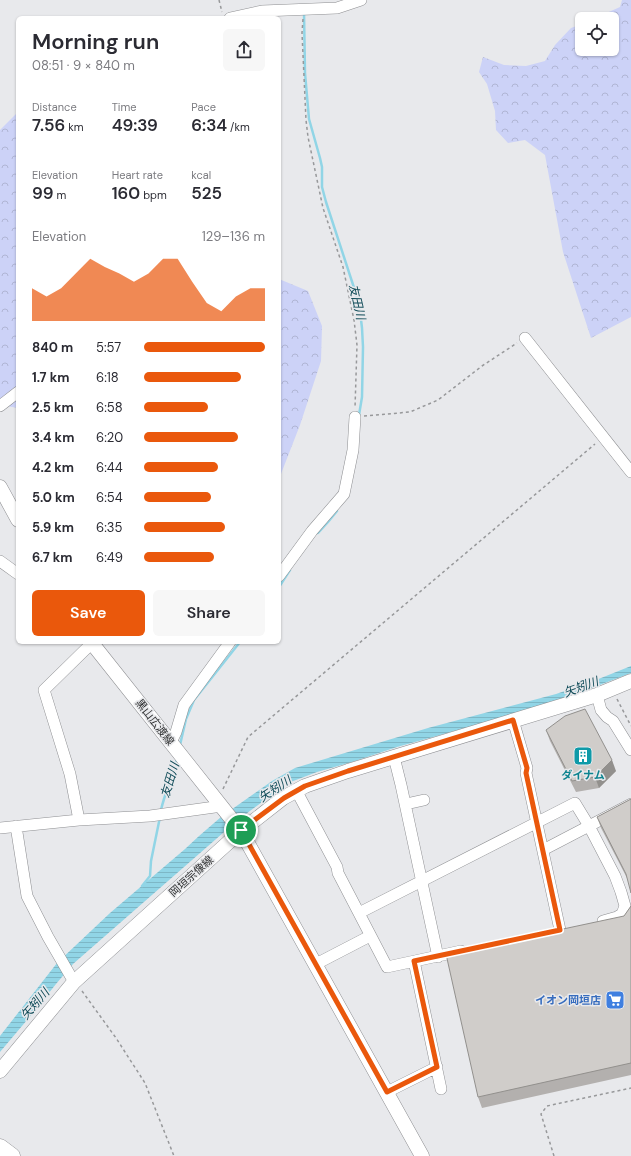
<!DOCTYPE html>
<html lang="en">
<head>
<meta charset="utf-8">
<style>
	:root { --surface:#fff; --page:#f7f7f7; --text:#2b2b33; --muted:#7c7c81; --accent:#ea580c }
	body { margin:0; font-family:"DM Sans","Noto Sans JP",sans-serif; background:var(--page); color:var(--text); height:100vh; display:flex; flex-direction:column; font-size:15px; white-space:nowrap }
	* { box-sizing:border-box; margin:0 }
	p { font-size:13px; color:var(--muted) }
	.icon { flex:none; width:22px; height:22px; fill:none; stroke:currentColor; stroke-width:2; stroke-linecap:round; stroke-linejoin:round }
	.map { position:relative; flex:1; overflow:hidden }
	.panel { position:absolute; left:16px; top:16px; width:265px; height:628px; display:flex; flex-direction:column; background:var(--surface); border-radius:6px; box-shadow:0 1px 3px #0004 }
	.panel>* { flex:none }
	.controls { position:absolute; left:575px; top:12px; display:grid; gap:8px }
	.controls a { display:grid; place-items:center; width:44px; height:44px; border-radius:6px; background:var(--surface); box-shadow:0 1px 3px #0004; font-size:20px }
	.pin { position:absolute; display:grid; place-items:center; width:34px; height:34px; color:#fff; margin:-17px; border:2px solid #fff; border-radius:50%; box-shadow:0 1px 4px #0007 }
	.round { display:grid; place-items:center; flex:none; width:42px; height:42px; border-radius:6px; background:var(--page) }
	.overview { display:flex; align-items:center; justify-content:space-between; height:68px; padding:0 16px }
	h1 { font-size:22px; font-weight:600; line-height:30px }
	.stats { display:grid; grid-template-columns:repeat(3,1fr); gap:6px; height:68px; padding:4px 16px }
	.stats div { display:grid; align-content:center }
	.stats b { font-size:17px; font-weight:600 }
	.stats small { font-size:11px; font-weight:400 }
	.stats p { font-size:11px }
	.chart { height:112px; padding:8px 16px }
	.chart p { display:flex; justify-content:space-between }
	.chart svg { width:100%; height:72px; margin-top:4px; fill:var(--accent); opacity:.7 }
	.primary-button { display:flex; gap:8px; margin-top:auto; padding:8px 16px }
	.primary-button a { flex:1; height:46px; border-radius:6px; background:var(--accent); color:#fff; font-size:16px; font-weight:600; line-height:46px; text-align:center }
	.primary-button a+a { background:var(--page); color:var(--text) }
	ul { padding:0 16px; list-style:none; font-size:13px }
	li { display:grid; grid-template-columns:64px 48px 1fr; align-items:center; height:30px }
	li i { height:10px; border-radius:5px; background:var(--accent) }
	.map>svg:first-child { display:block }
	.forest { fill:url(#forest-crowns) }
	.water { fill:url(#water-rules) }
	.lines { fill:none; stroke-linecap:round; stroke-linejoin:round }
	.stream { stroke:#91d5e6; stroke-width:2.5 }
	.minor-casing { stroke:#8e8f92; stroke-width:12 }
	.major-casing { stroke:#8e8f92; stroke-width:15 }
	.highway-casing { stroke:#8e8f92; stroke-width:17 }
	.path { stroke:#97989a; stroke-width:1.5; stroke-dasharray:3 3; stroke-linecap:butt }
	.minor { stroke:#fff; stroke-width:11 }
	.major { stroke:#fff; stroke-width:14 }
	.highway { stroke:#fff; stroke-width:16 }
	.wall { fill:#b3b0ae }
	.shaded-wall { fill:#92908d }
	.building { fill:#d0cdca; stroke:#92908d }
	.route-casing { stroke:#fff; stroke-width:8 }
	.route { stroke:#ea580c; stroke-width:5 }
	.labels { text-anchor:middle; dominant-baseline:central; stroke-width:3; stroke-linejoin:round; paint-order:stroke }
	.street-label { font-size:11px; fill:#2f3031; stroke:#e8e9ec }
	.culture-label { font-size:11px; font-weight:bold; fill:#0d838f; stroke:#e8e9ec }
	.shop-label { font-size:11px; font-weight:bold; fill:#366cbe; stroke:#e8e9ec; text-anchor:end }
	.water-label { font-size:12px; font-style:italic; fill:#0e4a57; stroke:#e8e9ec }
</style>
</head>
<body>
<div class="map">
<svg width="631" height="1156" viewBox="0 0 631 1156">
	<defs>
		<pattern id="forest-crowns" width="20" height="18" patternUnits="userSpaceOnUse"><rect width="20" height="18" fill="#ccd2f7"/><path d="M2 6a3 3 0 1 1 6 0M12 15a3 3 0 1 1 6 0" fill="none" stroke="#b0b5d4"/></pattern>
		<pattern id="water-rules" width="6" height="5" patternUnits="userSpaceOnUse"><rect width="6" height="5" fill="#91d5e6"/><path d="M0 2.5h6" fill="none" stroke="#7db7c6"/></pattern>
	</defs>
	<rect width="100%" height="100%" fill="#e8e9ec"/>
	<path class="forest" d="M 622,0 L 631,0 L 631,317 L 591,338 L 563,252 L 545,155 L 525,140 L 508,143 L 496,130 L 495,111 L 487,84 L 479,72 L 483,57 L 504,65 L 526,66 L 545,61 L 555,45 L 571,28 L 582,24 L 582,49 L 612,49 L 612,19 L 593,19 L 620,7 Z
		M 18,112 L 18,408 L 0,405 L 0,130 Z
		M 279,279 L 308,291 L 322,326 L 321,361 L 300,425 L 279,479 Z"/>
	<path class="water" d="M 631,666 L 631,673 L 568,697 L 469,727 L 397,747 L 352,762 L 317,772 L 288,783 L 239,819 L 73,964 L 56,984 L 33,1013 L 0,1052 L 0,1036 L 57,963 L 110,913 L 185,849 L 199,836 L 221,817 L 272,781 L 295,768 L 428,728 L 556,694 L 591,682 Z"/>
	<g class="lines">
		<path class="stream" d="M 304,12 L 305,73 L 309,119 L 320,158 L 322,167 L 322,187 L 326,202 L 359,303 L 362,328 L 363,347 L 362,397 L 359,415
			M 318,533 L 328,522 L 337,511
			M 279,587 L 290,570
			M 180,745 L 186,719 L 194,700 L 240,642
			M 161,810 C 165,792 173,776 177,758
			M 142,886 L 150,876 L 151,861 L 160,817"/>
		<defs>
			<path id="minor" d="M 230,18 L 262,11 L 337,8 L 361,0
				M 525,338 L 631,472
				M 0,406 L 18,392
				M 0,561 L 18,574
				M 279,576 L 312,531 L 344,494 L 353,450 L 355,417
				M 597,695 L 601,710 L 607,717 L 613,721 L 631,750
				M 513,720 L 527,768 L 526,773 L 560,930
				M 171,742 L 176,732 L 184,705 L 230,642
				M 394,757 L 401,785 L 438,957
				M 296,790 L 337,867 L 338,873 L 387,967 L 461,951
				M 406,804 L 424,800
				M 79,820 L 70,774 L 44,690 L 92,643
				M 16,826 L 27,896 L 48,937 L 74,982
				M 0,828 L 79,820 L 150,816 L 222,806
				M 543,850 L 631,804
				M 359,913 L 575,803 L 589,826 L 615,876 L 621,892 L 625,906 L 622,914 L 617,917 L 603,921
				M 414,961 L 441,1089
				M 316,964 L 370,936
				M 387,1092 L 437,1067"/>
			<path id="major" d="M 0,487 L 18,520
				M 91,642 L 241,831 L 422,1156
				M 0,1071 L 74,982 L 241,831 L 283,798 L 305,786 L 348,771 L 597,695 L 631,681"/>
			<path id="highway" d="M 0,1147 L 12,1156"/>
		</defs>
		<use href="#minor" class="minor-casing"/>
		<use href="#major" class="major-casing"/>
		<use href="#highway" class="highway-casing"/>
		<path class="path" d="M 219,0 L 222,12
			M 303,19 L 302,33 L 306,120 L 308,137 L 323,208 L 343,267 L 354,320 L 357,345 L 355,408
			M 364,416 L 410,412 L 438,400 L 482,366 L 517,343
			M 617,699 L 631,726
			M 223,789 L 248,737 L 595,444
			M 82,991 L 116,1038 L 145,1083 L 174,1156
			M 554,1156 L 541,1114 L 547,1106 L 631,1088"/>
		<use href="#minor" class="minor"/>
		<use href="#major" class="major"/>
		<use href="#highway" class="highway"/>
	</g>
	<path class="wall" d="M 546,730 L 616,771 L 599,788 L 576,792 L 550,741 Z
		M 631,799 L 628,880 L 601,828 L 597,817 Z
		M 631,906 L 631,1075 L 482,1108 L 478,1097 L 624,916 Z"/>
	<path class="shaded-wall" d="M 612,760 L 616,771 L 599,788 L 595,777 Z"/>
	<path class="building" d="M 585,709 L 612,760 L 595,777 L 572,781 L 546,730 L 565,716 Z
		M 631,799 L 631,893 L 626,874 L 597,817 Z
		M 631,906 L 631,1063 L 478,1097 L 446,954 L 624,916 Z"/>
	<g class="lines">
		<defs>
			<path id="route" d="M 513,720 L 527,768 L 526,773 L 560,930 L 414,961 L 437,1067 L 387,1092 L 241,830 L 284,798 L 305,786 L 348,771 Z"/>
		</defs>
		<use href="#route" class="route-casing"/>
		<use href="#route" class="route"/>
	</g>
	<defs>
		<symbol id="building-square" viewBox="-11 -11 22 22"><rect x="-9" y="-9" width="18" height="18" rx="4" fill="#0f9aa8" stroke="#e8e9ec"/><path d="M-4-6H4V6H1V3H-1V6H-4ZM-2.5-4.3h1.7v1.8h-1.7ZM.8-4.3h1.7v1.8H.8ZM-2.5-1h1.7V.8h-1.7ZM.8-1h1.7V.8H.8Z" fill="#fff"/></symbol>
		<symbol id="supermarket-square" viewBox="-11 -11 22 22"><rect x="-9" y="-9" width="18" height="18" rx="4" fill="#3f7fe0" stroke="#e8e9ec"/><path d="M-6-5.5h2.5l.6 2H6L4.5 2H-2.5L-4.4-4H-6ZM-1.5 3.2a1.3 1.3 0 1 0 .1 0ZM3 3.2a1.3 1.3 0 1 0 .1 0Z" fill="#fff"/></symbol>
	</defs>
	<g fill-rule="evenodd">
		<use href="#building-square" x="572" y="745" width="22" height="22"/>
		<use href="#supermarket-square" x="604" y="989" width="22" height="22"/>
	</g>
	<g class="labels">
		<g class="street-label">
			<text transform="translate(155 722) rotate(52)">黒山広渡線</text>
			<text transform="translate(191 876) rotate(-42)">岡垣宗像線</text>
		</g>
		<g class="culture-label">
			<text x="583" y="775">ダイナム</text>
		</g>
		<g class="shop-label">
			<text x="601" y="1000">イオン岡垣店</text>
		</g>
		<g class="water-label">
			<text transform="translate(357 302) rotate(77)">友田川</text>
			<text transform="translate(581 687) rotate(-20)">矢矧川</text>
			<text transform="translate(170 780) rotate(-73)">友田川</text>
			<text transform="translate(275 789) rotate(-33)">矢矧川</text>
			<text transform="translate(35 1004) rotate(-49)">矢矧川</text>
		</g>
	</g>
</svg>
<div class="controls">
<a><svg class="icon" aria-label="locate" viewBox="0 0 24 24"><circle cx="12" cy="12" r="6"/><path d="M12 2v4M12 18v4M2 12h4M18 12h4"/></svg></a>
</div>
<div class="pin" style="left:241px;top:830px;background:#1e9e55"><svg class="icon" aria-label="arrive" viewBox="0 0 24 24"><path d="M6 21V4h12l-3 4 3 4H6"/></svg></div>
<section class="panel">
<div class="overview"><div><h1>Morning run</h1><p>08:51 · 9 × 840 m</p></div><a class="round"><svg class="icon" aria-label="share" viewBox="0 0 24 24"><path d="M12 15V3M7 8l5-5 5 5M5 13v7h14v-7"/></svg></a></div>
<div class="stats">
<div><p>Distance</p><b>7.56<small> km</small></b></div>
<div><p>Time</p><b>49:39</b></div>
<div><p>Pace</p><b>6:34<small> /km</small></b></div>
</div>
<div class="stats">
<div><p>Elevation</p><b>99<small> m</small></b></div>
<div><p>Heart rate</p><b>160<small> bpm</small></b></div>
<div><p>kcal</p><b>525</b></div>
</div>
<div class="chart"><p><span>Elevation</span>129–136 m</p>
<svg viewBox="0 0 160 44" preserveAspectRatio="none"><path d="M0 44V24L10 29L20 24L30 15L40 6L50 11L60 15L70 20L80 15L90 6L100 6L110 20L120 33L130 38L140 29L150 24L160 24V44z"/></svg>
</div>
<ul>
<li><b>840 m</b>5:57<i style="width:100%"></i></li>
<li><b>1.7 km</b>6:18<i style="width:80%"></i></li>
<li><b>2.5 km</b>6:58<i style="width:53%"></i></li>
<li><b>3.4 km</b>6:20<i style="width:78%"></i></li>
<li><b>4.2 km</b>6:44<i style="width:61%"></i></li>
<li><b>5.0 km</b>6:54<i style="width:55%"></i></li>
<li><b>5.9 km</b>6:35<i style="width:67%"></i></li>
<li><b>6.7 km</b>6:49<i style="width:58%"></i></li>
</ul>
<div class="primary-button"><a>Save</a><a>Share</a></div>
</section>
</div>
</body>
</html>
